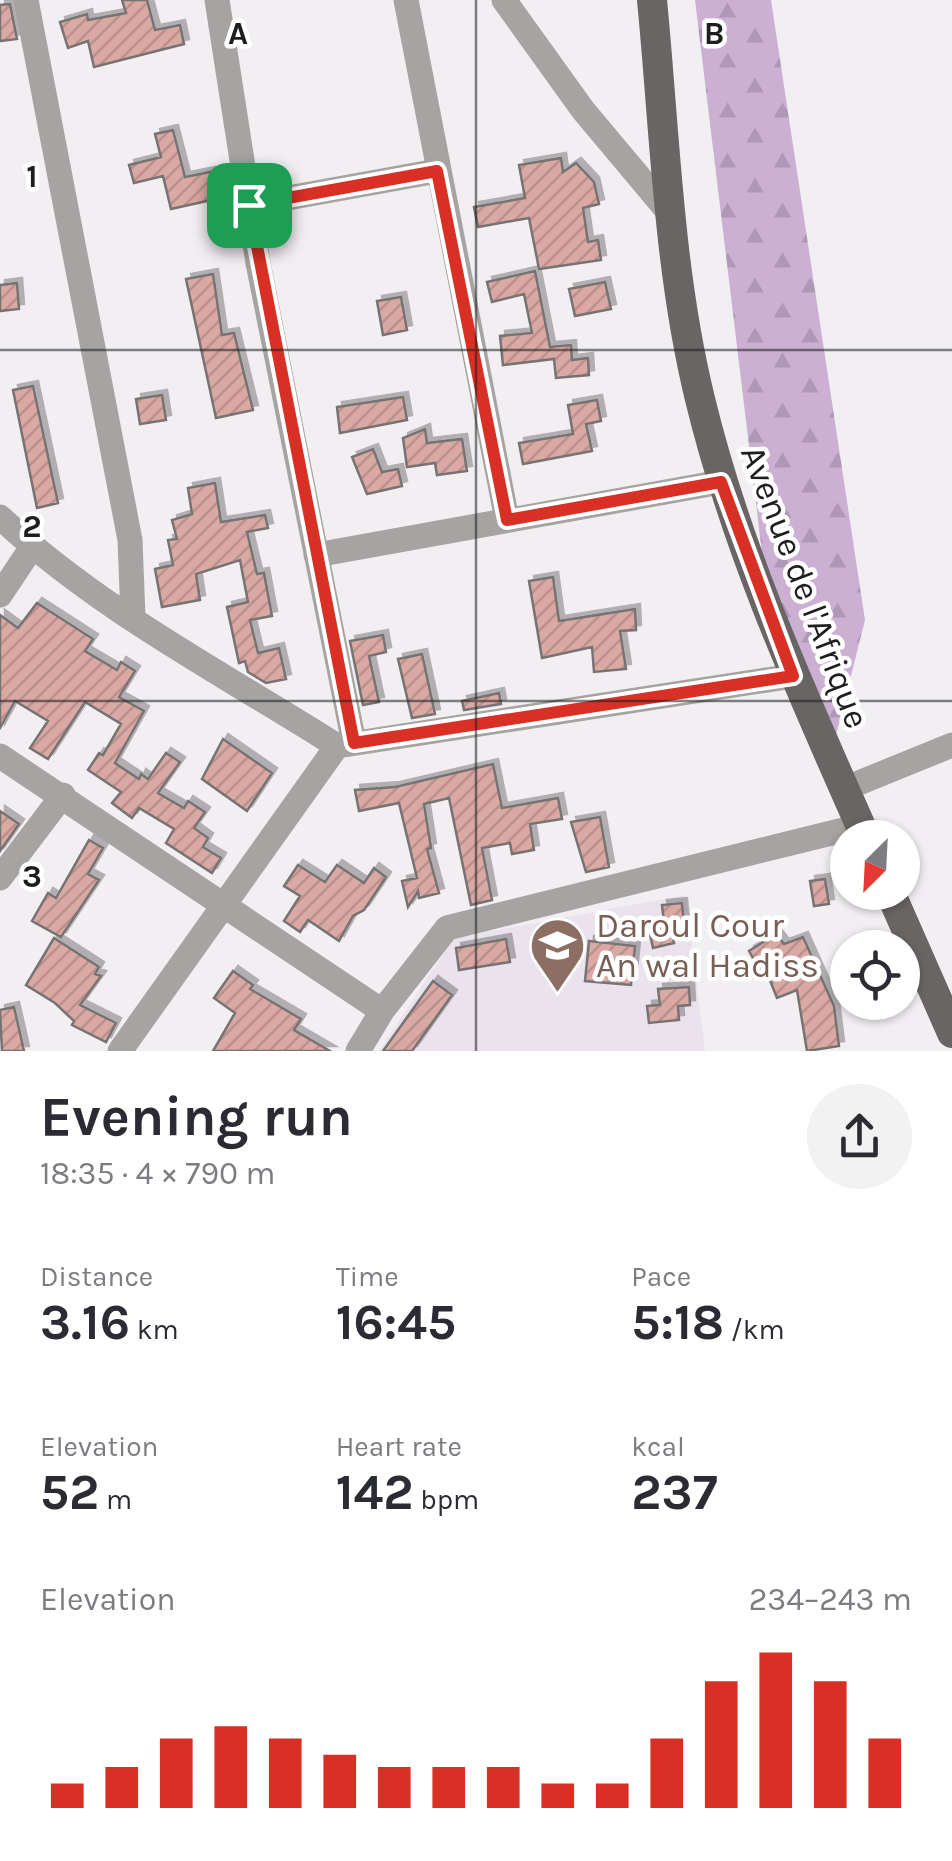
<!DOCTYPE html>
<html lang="en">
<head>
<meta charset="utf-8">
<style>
	:root { --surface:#fff; --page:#f2f2f3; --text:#2b2b33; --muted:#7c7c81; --accent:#d93025 }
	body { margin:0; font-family:Karla,sans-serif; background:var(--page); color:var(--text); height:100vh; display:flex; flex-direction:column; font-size:38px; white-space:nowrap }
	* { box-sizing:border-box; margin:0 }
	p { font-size:32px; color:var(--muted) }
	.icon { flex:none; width:55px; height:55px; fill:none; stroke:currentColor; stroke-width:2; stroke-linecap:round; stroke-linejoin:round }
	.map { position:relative; height:1051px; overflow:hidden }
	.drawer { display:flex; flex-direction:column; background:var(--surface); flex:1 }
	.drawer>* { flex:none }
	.needle { width:65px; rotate:204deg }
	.buttons { position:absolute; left:830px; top:820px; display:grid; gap:20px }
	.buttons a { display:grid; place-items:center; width:90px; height:90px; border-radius:50%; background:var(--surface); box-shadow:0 2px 8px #0004; font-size:50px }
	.pin { position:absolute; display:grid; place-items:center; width:85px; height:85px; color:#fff; margin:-42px; border-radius:20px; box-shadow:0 5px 15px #0006 }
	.round { display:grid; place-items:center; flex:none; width:105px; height:105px; border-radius:52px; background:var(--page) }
	.summary { display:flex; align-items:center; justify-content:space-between; height:170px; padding:0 40px }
	h1 { font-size:55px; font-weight:700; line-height:75px }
	.stats { display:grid; grid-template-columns:repeat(3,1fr); gap:15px; height:170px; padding:10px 40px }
	.stats div { display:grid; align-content:center }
	.stats b { font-size:50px; font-weight:700 }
	.stats small { font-size:28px; font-weight:400 }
	.stats p { font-size:28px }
	.chart { height:280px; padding:20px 40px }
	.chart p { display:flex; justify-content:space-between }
	.chart svg { width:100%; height:180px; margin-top:10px; stroke:var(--accent); stroke-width:6 }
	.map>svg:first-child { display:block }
	.built { fill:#eae2ec }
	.forest { fill:url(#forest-firs) }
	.building { fill:url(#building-hatch); stroke:#777373; stroke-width:2.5; filter:url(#shadow) }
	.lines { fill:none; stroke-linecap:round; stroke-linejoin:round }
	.minor { stroke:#a6a4a3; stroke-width:25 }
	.major { stroke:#696564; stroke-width:30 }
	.route-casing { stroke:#fff; stroke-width:20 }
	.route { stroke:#d93025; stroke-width:12 }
	.grid { fill:none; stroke:#1e1d1f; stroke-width:2.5; stroke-opacity:0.55 }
	.labels { text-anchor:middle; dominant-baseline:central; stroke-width:9; stroke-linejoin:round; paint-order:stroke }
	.street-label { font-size:35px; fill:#1e1d1f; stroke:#fff }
	.education-label { font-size:35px; fill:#785e54; stroke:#fff; text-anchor:start }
	.grid-label { font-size:32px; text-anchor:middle; font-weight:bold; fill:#1e1d1f; stroke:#fff; stroke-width:9; stroke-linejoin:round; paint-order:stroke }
</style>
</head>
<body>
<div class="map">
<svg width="952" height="1051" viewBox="0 0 952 1051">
	<defs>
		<pattern id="forest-firs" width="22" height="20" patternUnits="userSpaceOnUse" patternTransform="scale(2.5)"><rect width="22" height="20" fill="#ccb0d4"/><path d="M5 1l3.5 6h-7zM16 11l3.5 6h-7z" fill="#af97b6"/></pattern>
		<pattern id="building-hatch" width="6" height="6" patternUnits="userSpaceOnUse" patternTransform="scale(2.5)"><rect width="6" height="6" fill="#daa9a4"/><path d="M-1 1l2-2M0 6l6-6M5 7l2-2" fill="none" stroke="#bb918d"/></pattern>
		<filter id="shadow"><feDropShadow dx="5" dy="-5" stdDeviation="0" flood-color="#0004"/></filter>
	</defs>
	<rect width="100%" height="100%" fill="#f2eff3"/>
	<path class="built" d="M 686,895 L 705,1051 L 379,1051 L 454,938 Z"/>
	<path class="forest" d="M 695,0 L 771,0 L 865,620 L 828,767 L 766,586 Z"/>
	<path class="building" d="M 122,0 L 147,0 L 155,30 L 180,25 L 184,44 L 94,67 L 88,41 L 68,48 L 60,22 L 87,14 L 88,20 L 126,13 Z
		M 10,4 L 17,39 L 0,41 L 0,5 Z
		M 173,130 L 185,177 L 210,172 L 216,199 L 171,209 L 163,176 L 134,183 L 129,165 L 161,157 L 155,134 Z
		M 561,158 L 563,172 L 576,163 L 594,182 L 599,204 L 583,208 L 588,242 L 598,240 L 601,260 L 539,269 L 529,218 L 478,227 L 474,207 L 525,198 L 519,165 Z
		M 535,271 L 550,347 L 571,345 L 572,360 L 588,358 L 589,375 L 556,378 L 554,359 L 503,365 L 500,336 L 532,333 L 524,294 L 492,302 L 487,282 Z
		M 213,274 L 222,335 L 234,333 L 253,410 L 216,418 L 186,279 Z
		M 605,282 L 611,309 L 575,316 L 569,289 Z
		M 17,283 L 19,309 L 0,311 L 0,285 Z
		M 401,297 L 407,330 L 383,335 L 377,301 Z
		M 33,386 L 58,503 L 37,508 L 13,390 Z
		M 162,395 L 166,420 L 140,424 L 136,399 Z
		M 403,397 L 407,420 L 340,433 L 337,407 Z
		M 597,400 L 601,421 L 586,424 L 592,451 L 523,464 L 519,443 L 573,434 L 568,405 Z
		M 425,429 L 427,443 L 462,439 L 467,471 L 437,475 L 435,463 L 407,467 L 403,438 Z
		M 373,449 L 382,472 L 398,469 L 402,486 L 367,494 L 352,457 Z
		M 215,483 L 221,522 L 265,515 L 268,528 L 247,532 L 257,574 L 264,573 L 272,616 L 250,620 L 258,653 L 279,648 L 286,679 L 266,683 L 248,672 L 245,661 L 239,663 L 227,607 L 248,602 L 240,560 L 196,574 L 200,600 L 162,607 L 155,569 L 173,565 L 168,540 L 177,539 L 172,520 L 192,514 L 188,488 Z
		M 553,577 L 559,621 L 635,609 L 636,630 L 620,631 L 626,669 L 594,672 L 592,647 L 542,658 L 529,581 Z
		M 37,603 L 93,639 L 85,651 L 117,670 L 121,662 L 135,671 L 119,697 L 144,711 L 115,763 L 139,779 L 141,774 L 148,779 L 166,753 L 180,762 L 158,793 L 184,808 L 188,801 L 205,812 L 194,828 L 208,838 L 203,847 L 221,858 L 212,873 L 166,843 L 174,829 L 139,808 L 132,818 L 112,803 L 121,792 L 88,770 L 99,753 L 103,755 L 121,724 L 85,702 L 48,759 L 30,748 L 48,721 L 15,701 L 0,728 L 0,615 L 18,628 Z
		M 383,635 L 386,652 L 369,656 L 379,702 L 363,705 L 350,641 Z
		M 422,654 L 435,714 L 412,718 L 398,659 Z
		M 499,693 L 501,704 L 464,710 L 462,701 Z
		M 223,739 L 272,773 L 247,811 L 202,779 Z
		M 493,764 L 502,808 L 558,798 L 562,819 L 530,824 L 534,850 L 512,854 L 510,843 L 482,848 L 492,900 L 471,905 L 449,798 L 424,804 L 431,848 L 427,849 L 439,893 L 419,898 L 418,891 L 408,907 L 402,881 L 417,878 L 399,803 L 359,811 L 355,790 L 395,787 Z
		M 0,811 L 19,824 L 0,851 Z
		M 600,817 L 609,867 L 586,872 L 571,822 Z
		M 89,840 L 103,848 L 88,874 L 99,880 L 61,937 L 32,921 L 48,893 L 56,898 Z
		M 298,865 L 325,882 L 337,865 L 364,883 L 374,868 L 386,877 L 364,910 L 353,916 L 339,941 L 308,920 L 300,932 L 284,921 L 300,896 L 284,886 Z
		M 825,879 L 829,904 L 814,906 L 810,881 Z
		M 682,903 L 684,925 L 671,927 L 674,943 L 653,948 L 648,925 L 664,922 L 662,905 Z
		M 776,934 L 784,944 L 803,937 L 834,1006 L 839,1046 L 807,1051 L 797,990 L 777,998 L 767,973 L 763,976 L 749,951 Z
		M 54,938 L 99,967 L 95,974 L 101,976 L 80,1005 L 116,1023 L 106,1042 L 72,1025 L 74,1021 L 55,1003 L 26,985 Z
		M 506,939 L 510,962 L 459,970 L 456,948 Z
		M 589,941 L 635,946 L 631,985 L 585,981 Z
		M 233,971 L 253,985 L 250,989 L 301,1019 L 294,1030 L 330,1051 L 213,1051 L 235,1013 L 214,998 Z
		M 433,981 L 452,995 L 412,1051 L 383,1051 Z
		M 689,987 L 690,1005 L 678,1006 L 679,1020 L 649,1023 L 647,1006 L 660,1005 L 658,989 Z
		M 14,1007 L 24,1051 L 2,1051 L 0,1010 Z"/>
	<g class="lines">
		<path class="minor" d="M 26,0 L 130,540 L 133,617
			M 217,0 L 258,263 L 354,743
			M 406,0 L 507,520
			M 504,0 L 583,110 L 671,215
			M 249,205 L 437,171
			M 0,517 C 98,609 224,674 337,746 L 793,676
			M 316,555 L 721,482
			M 0,595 L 32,547
			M 0,756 L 382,1011
			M 844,789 L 952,745
			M 0,878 L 63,795
			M 120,1051 L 337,746
			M 358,1051 L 382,1011 L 447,928 L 860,826"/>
		<path class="major" d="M 652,0 C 665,133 668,268 700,399 C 737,552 802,693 866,838
			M 890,892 L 952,1033"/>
	</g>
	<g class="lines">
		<defs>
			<path id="route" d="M 437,171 L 507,520 L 721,482 L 793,676 L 354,743 L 249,205 Z"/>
		</defs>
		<use href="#route" class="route-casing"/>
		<use href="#route" class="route"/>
	</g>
	<path class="grid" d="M 476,0 L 476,1051M 0,350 L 952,350M 0,701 L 952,701"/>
	<defs>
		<symbol id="school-pin" viewBox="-11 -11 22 30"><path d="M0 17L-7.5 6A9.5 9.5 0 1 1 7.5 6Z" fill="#8d6e63" stroke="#fff"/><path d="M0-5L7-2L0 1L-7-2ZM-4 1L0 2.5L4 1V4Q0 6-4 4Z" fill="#fff"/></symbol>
	</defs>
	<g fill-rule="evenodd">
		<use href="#school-pin" x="526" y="914" width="63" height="86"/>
	</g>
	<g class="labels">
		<g class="street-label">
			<text transform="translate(805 587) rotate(69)">Avenue de l'Afrique</text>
		</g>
		<g class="education-label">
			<text x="596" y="925">Daroul Cour<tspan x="596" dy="40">An wal Hadiss</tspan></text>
		</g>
	</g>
	<g class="grid-label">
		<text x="238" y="44">A</text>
		<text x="714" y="44">B</text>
		<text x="32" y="187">1</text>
		<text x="32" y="537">2</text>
		<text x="32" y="887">3</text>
	</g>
</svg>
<div class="buttons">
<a><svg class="needle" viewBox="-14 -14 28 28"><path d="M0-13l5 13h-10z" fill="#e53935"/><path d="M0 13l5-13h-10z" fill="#7c7c81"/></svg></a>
<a><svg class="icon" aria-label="locate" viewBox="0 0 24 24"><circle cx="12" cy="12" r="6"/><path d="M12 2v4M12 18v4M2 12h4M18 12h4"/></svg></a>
</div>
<div class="pin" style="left:249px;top:205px;background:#1e9e55"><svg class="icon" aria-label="arrive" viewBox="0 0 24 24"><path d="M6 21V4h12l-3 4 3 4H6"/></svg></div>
</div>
<section class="drawer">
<div class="summary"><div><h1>Evening run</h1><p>18:35 · 4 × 790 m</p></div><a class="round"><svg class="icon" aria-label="share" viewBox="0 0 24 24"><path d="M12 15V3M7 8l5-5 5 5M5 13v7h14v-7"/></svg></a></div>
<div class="stats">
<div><p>Distance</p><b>3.16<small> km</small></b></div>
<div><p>Time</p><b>16:45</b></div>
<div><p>Pace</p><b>5:18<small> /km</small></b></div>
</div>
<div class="stats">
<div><p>Elevation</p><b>52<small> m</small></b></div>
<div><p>Heart rate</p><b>142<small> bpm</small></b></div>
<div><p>kcal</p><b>237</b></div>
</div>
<div class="chart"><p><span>Elevation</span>234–243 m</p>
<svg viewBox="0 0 160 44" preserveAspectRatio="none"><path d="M5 44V38M15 44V34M25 44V27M35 44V24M45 44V27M55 44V31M65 44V34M75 44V34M85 44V34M95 44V38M105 44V38M115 44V27M125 44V13M135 44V6M145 44V13M155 44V27"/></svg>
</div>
</section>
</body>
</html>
